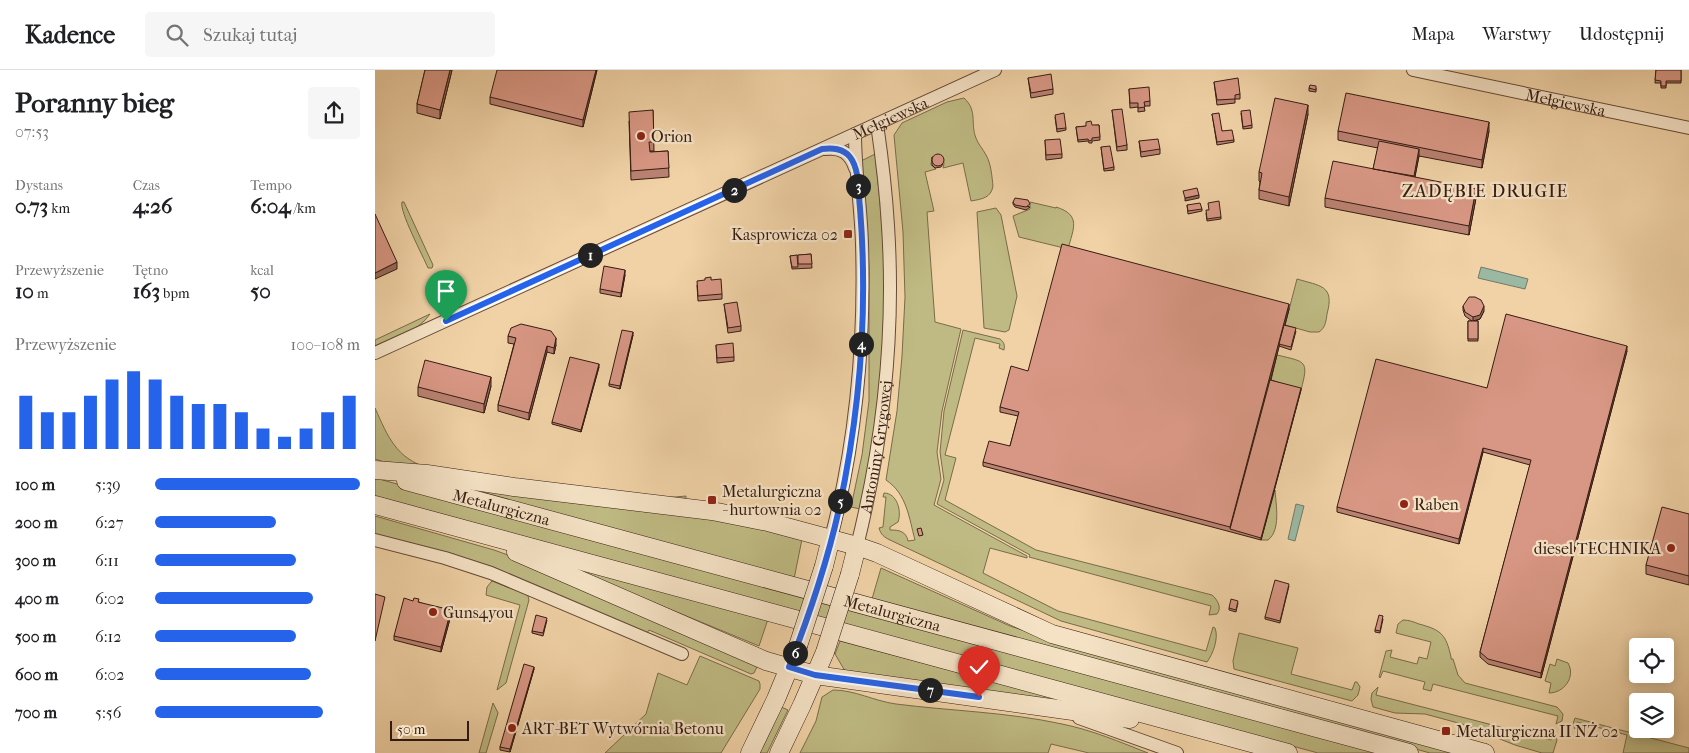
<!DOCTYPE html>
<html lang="pl">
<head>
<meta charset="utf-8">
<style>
	:root { --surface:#fff; --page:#f6f6f6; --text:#202124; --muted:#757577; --line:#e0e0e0; --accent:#2563eb }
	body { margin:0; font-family:"IM FELL French Canon",serif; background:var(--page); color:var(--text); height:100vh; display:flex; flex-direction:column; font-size:19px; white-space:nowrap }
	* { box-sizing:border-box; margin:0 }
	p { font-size:16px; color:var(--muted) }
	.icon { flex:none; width:28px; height:28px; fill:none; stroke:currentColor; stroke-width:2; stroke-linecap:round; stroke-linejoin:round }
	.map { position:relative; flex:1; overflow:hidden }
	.panel { display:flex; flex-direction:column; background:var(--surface); width:375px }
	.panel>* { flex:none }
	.fabs { position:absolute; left:1254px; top:568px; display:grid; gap:10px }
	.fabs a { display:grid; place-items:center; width:45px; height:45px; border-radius:5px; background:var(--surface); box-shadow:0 2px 12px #0003; font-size:25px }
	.scale { position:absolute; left:15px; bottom:12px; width:79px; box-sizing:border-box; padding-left:5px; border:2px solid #351c12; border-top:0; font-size:14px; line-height:18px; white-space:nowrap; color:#351c12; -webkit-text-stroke:4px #f5e2c5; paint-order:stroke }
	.pin { position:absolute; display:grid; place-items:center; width:42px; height:42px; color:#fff; margin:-51px -21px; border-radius:50% 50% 50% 0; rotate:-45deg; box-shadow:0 0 5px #0007 }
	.pin .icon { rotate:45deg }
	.km { position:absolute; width:25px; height:25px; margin:-12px; border-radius:50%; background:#222; color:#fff; font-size:14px; line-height:25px; text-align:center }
	.round { display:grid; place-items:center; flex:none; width:52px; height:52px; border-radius:5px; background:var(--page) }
	.headline { display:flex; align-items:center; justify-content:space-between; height:85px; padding:0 15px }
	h1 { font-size:28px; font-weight:800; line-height:38px }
	.stats { display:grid; grid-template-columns:repeat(3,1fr); gap:8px; height:85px; padding:5px 15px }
	.stats div { display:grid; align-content:center }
	.stats b { font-size:21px; font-weight:800 }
	.stats small { font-size:14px; font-weight:400 }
	.stats p { font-size:14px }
	.chart { height:140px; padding:10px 15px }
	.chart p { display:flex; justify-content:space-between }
	.chart svg { width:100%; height:90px; margin-top:5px; stroke:var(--accent); stroke-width:6 }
	ul { padding:0 15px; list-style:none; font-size:16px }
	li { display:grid; grid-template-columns:80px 60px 1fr; align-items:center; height:38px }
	li i { height:12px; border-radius:6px; background:var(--accent) }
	header { display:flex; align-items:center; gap:30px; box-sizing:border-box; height:70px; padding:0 25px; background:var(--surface); border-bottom:1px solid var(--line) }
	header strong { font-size:24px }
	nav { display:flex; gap:28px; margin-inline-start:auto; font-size:18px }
	.search { width:350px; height:45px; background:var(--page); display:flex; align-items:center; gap:12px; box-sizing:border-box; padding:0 18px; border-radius:5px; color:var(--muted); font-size:19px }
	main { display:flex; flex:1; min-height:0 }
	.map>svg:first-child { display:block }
	.green { fill:#bfba83; stroke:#7a6b4a }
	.water { fill:#9bb8a3; stroke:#727a69 }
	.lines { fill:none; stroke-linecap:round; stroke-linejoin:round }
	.street-casing { stroke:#644a37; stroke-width:14 }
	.secondary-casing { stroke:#351c12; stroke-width:19 }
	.street { stroke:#f5e2c5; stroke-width:12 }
	.secondary { stroke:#f5e2c5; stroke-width:18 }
	.secondary-bridge-casing { stroke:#351c12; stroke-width:19; stroke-linecap:butt }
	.secondary-bridge { stroke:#f5e2c5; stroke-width:18 }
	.wall { fill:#ba8272; stroke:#351c12 }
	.shaded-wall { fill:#976a5c; stroke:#351c12 }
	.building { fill:#d89784; stroke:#351c12 }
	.route-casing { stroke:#fff; stroke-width:10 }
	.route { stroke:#2563eb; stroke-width:6 }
	.poi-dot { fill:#8f2418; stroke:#f5e2c5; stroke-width:2 }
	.labels { text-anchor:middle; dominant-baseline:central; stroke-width:4.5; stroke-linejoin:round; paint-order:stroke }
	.street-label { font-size:16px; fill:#351c12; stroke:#f5e2c5 }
	.poi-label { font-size:16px; fill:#351c12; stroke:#f5e2c5; text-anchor:start }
	.neighbourhood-label { font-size:18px; letter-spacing:1px; fill:#351c12; stroke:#f5e2c5 }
</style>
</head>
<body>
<header>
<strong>Kadence</strong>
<div class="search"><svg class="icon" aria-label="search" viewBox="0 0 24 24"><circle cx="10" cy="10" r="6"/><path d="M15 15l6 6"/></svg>Szukaj tutaj</div>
<nav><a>Mapa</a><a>Warstwy</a><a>Udostępnij</a></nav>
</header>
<main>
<section class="panel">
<div class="headline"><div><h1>Poranny bieg</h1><p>07:53</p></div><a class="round"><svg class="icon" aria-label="share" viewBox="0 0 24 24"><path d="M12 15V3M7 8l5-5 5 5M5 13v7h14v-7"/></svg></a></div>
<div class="stats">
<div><p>Dystans</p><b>0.73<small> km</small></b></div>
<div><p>Czas</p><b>4:26</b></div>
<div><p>Tempo</p><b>6:04<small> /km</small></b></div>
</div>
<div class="stats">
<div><p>Przewyższenie</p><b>10<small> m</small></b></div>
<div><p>Tętno</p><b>163<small> bpm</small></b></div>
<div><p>kcal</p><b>50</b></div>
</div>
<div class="chart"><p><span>Przewyższenie</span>100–108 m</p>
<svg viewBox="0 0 160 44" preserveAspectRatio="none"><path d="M5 44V18M15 44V26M25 44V26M35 44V18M45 44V10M55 44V6M65 44V10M75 44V18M85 44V22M95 44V22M105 44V26M115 44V34M125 44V38M135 44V34M145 44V26M155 44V18"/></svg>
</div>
<ul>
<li><b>100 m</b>5:39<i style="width:100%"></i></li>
<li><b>200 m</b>6:27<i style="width:59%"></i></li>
<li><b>300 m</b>6:11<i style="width:69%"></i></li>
<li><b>400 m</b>6:02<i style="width:77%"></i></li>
<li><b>500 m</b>6:12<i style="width:69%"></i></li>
<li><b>600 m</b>6:02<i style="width:76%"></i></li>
<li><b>700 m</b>5:56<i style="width:82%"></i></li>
</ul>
</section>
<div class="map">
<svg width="1314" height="683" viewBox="0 0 1314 683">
	<rect width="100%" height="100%" fill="#f0d2a6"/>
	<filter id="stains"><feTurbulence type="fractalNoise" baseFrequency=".004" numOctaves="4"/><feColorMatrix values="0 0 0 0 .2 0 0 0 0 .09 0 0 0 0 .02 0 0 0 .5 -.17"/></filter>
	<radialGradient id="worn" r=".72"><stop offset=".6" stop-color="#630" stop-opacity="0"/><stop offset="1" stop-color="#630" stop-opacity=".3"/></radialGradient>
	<path class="green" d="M 589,28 C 603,41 595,53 601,68 C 603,74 608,79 611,85 C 616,93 617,107 618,116 C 616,128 607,129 596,131 L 588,93 L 568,98 L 569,94 L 568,87 L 557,87 L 556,95 L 561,99 L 550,102 L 559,141 L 552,142 L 560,252 L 586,259 L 567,341 L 562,382 L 566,409 L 559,435 L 652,486 L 652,488 L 615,478 L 608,503 L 683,541 L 831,581 L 838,557 L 840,558 C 844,568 838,584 832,592 L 686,551 L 515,470 C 509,467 506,465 504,458 L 508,457 L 511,427 L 508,427 L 509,423 C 522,423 527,441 523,452 L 515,457 L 515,460 C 524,460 531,461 533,471 L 540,470 C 534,448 532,424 511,410 L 522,341 L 527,286 L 530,227 L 528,162 L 519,65 L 527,53 L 572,32 Z
		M 500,84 C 506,137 511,190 509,243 C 508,309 498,375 485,439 L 476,437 L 487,385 L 494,331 L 494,198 L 490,125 L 486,91 Z
		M 27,132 L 29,132 L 58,195 L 57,198 L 53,198 C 48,186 24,141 27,132 Z
		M 655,132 L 681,138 L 681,137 C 707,145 698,159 693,179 L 644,167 L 638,146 L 655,139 Z
		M 621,138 L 626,145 L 642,226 L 634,260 L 630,262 L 609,258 L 602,142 Z
		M 922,209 C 945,216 960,215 952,244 C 951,252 950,258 944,262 L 935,262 L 910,255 Z
		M 55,244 C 43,262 19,268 0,276 L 0,270 Z
		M 588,260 L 625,269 C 629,272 630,275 629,280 L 624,278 L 625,274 L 600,268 L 570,385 L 581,388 L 570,430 L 661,480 L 837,525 C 843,530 847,538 842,544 L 834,545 L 836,536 L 654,487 L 655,485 L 562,434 L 569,410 L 565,382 L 569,341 Z
		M 902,285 C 931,292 934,290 926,320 L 895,312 Z
		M 0,338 C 13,367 21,388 53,398 L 289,428 L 311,426 L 311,428 L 289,430 L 16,394 L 0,389 Z
		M 0,408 L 1016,683 L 943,683 L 0,426 Z
		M 80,417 L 360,452 L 427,469 L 419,509 Z
		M 900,420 C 901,435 906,460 893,470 L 886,470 Z
		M 0,446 L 119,480 L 161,495 L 383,595 L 379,603 L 376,604 L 274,560 L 272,563 L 118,497 L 0,465 Z
		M 171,488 L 393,549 L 384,576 Z
		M 506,498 L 635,556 L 699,577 L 1086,683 L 1055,683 L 497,529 Z
		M 117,511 L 150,524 L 153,526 L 154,530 L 131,613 L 122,620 L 145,535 L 111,525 L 112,517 Z
		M 1028,550 C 1034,550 1039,552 1044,554 C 1067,560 1071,565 1076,587 L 1076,589 L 1078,589 L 1083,605 L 1090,613 L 1182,637 L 1188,644 L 1187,651 L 1181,654 L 1183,646 L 1058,614 L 1056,621 L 1048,619 L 1050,612 L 1008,601 L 1005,608 L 1004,607 L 1011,581 L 1017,580 L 1015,587 L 1042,594 L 1044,587 L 1052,589 L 1056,572 L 1021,563 L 1023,554 Z
		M 864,563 L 923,578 L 916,604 L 977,620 L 980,612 L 982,612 L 985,617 L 983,625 L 977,631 L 859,599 L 858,591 Z
		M 465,571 L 737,643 L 470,601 L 460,584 Z
		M 325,586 L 384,611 L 385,614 L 385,619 L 346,683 L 230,683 L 271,644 L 283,603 L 312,615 Z
		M 1182,589 L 1193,593 C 1201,607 1189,623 1174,623 L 1176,613 L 1170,611 L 1175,594 L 1180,596 Z
		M 1003,617 L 1001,625 L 1176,670 L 1179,663 L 1182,670 L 1178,683 L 1167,683 L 1140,675 L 1087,654 L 1050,644 L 1020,643 L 998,637 L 996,629 L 997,623 Z
		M 458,620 C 480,620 499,631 521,634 C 576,641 632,642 687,654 C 717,660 745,672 773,683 L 714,683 L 676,674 L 673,683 L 425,683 L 441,651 L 447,627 Z
		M 118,633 L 123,643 L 111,683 L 104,683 Z
		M 404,636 L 413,640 L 392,683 L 382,683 Z
		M 1200,648 L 1314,678 L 1314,683 L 1248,683 L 1252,665 L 1202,652 L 1200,659 L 1198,654 Z"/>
	<path class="water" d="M 1106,197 L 1153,209 L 1150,219 L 1103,208 Z
		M 921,434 L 929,436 L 920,471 L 913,469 Z"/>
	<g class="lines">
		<defs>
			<g id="street">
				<path id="s1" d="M 1038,0 L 1314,58"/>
				<path d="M 450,79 C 466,77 475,83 480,98"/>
				<path id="s2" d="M 0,283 L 620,0"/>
				<path d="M 456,468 C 481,372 490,273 487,174 C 486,137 480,101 480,64"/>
				<path d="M 0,470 L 70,488 L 116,503 L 307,584"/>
				<path id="s3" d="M 482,476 C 508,372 520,263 513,156 C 511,122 507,88 502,54"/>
				<path d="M 704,648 L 802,683"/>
			</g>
			<g id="secondary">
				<path d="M 0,400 L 52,404 L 139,417 L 337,441 L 393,452 L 482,476 L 502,483 L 677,564 L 1110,683"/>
				<path id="s4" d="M 31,411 L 1034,683"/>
				<path d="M 0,435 L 913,683"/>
				<path d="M 141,482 L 391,591 L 440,605 L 755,649"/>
				<path d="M 449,496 L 456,468"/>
				<path d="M 475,504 L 482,476"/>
				<path d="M 375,683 L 401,629 L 423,576"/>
				<path d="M 404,683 L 427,635 L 450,582"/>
			</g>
		</defs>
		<use href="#street" class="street-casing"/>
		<use href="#secondary" class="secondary-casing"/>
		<use href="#street" class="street"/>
		<use href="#secondary" class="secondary"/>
		<defs>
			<path id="secondary-bridge" d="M 423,576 L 449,496
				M 450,582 L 475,504"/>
		</defs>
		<use href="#secondary-bridge" class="secondary-bridge-casing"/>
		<use href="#secondary-bridge" class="secondary-bridge"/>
	</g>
	<path class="wall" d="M 50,0 L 77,0 L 65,49 L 42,43 L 42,34 Z
		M 222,0 L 208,57 L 115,34 L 115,27 Z
		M 1281,0 L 1306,0 L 1306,13 L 1291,13 L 1291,18 L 1286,18 L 1286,13 L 1280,13 Z
		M 653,8 L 678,19 L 678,24 L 656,28 Z
		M 839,12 L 865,24 L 865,29 L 860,29 L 860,33 L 842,35 Z
		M 934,18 L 941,18 L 941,22 L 934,21 Z
		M 754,19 L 775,31 L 775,36 L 769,36 L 770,41 L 763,42 L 763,37 L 755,38 Z
		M 278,40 L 279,81 L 275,81 L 275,82 L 293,81 L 294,107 L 256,110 L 254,51 Z
		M 737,40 L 752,75 L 752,80 L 742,81 Z
		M 866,43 L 877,55 L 877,58 L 868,59 Z
		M 837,44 L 847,61 L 859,70 L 859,72 L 842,75 Z
		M 933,44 L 914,136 L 884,129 L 884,120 L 885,112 L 884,111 L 884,102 Z
		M 680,47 L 691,58 L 691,60 L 682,62 Z
		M 724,55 L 725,70 L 717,71 L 717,73 L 714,73 L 713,71 L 703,72 L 701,57 Z
		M 963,61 L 1114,61 L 1107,98 L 1044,86 L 1040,107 L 1101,128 L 1094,165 L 950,137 L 950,128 L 998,99 L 1003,78 L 963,70 Z
		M 670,70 L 687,84 L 687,88 L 671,90 Z
		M 764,71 L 785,79 L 785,84 L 766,87 Z
		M 726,77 L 739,97 L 739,100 L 729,101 Z
		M 557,87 L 568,94 L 566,97 L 560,98 L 557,95 Z
		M 638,132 L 655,137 L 651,140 L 640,137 L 638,134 Z
		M 812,135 L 827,139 L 827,141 L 813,144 Z
		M 831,143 L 846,147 L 846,149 L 832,151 Z
		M 436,184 L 437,198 L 417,199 L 415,186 Z
		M 250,205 L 246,227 L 225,223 L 225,219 Z
		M 336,210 L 347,224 L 347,229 L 323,231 L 322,215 Z
		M 349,234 L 366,256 L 366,261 L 353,263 Z
		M 1088,236 L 1109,241 L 1105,249 L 1101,251 L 1103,251 L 1103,271 L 1093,271 L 1093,251 L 1097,251 L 1090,246 L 1088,240 Z
		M 914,239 L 910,255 L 921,261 L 916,280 L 904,276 L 896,310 L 926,320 L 886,470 L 608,396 L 608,392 L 635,376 L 643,346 L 625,342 L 625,337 L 653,301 Z
		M 258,265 L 245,319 L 234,316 L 234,314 Z
		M 133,266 L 181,275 L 179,284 L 172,282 L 154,350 L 123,341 L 123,335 L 139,274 L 133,273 Z
		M 341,275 L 359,287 L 359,291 L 342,293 Z
		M 1252,281 L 1166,608 L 1113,594 L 1105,587 L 1105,582 L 1155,395 L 1108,382 L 1084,474 L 962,442 L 962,437 L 1112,318 Z
		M 224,297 L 206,362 L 177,354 L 177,352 Z
		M 116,316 L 109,343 L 43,326 L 43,317 Z
		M 1314,444 L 1314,515 L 1271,504 L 1271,495 Z
		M 914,516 L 905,553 L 890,549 L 890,547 Z
		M 44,532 L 76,545 L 66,582 L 19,570 L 19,566 Z
		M 863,533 L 861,542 L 854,540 L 854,538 Z
		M 1008,549 L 1005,563 L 1000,562 L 1000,560 Z
		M 172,550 L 168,566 L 157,563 L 157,561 Z
		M 159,599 L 135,682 L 125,680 L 125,677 Z"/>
	<path class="shaded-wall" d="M 75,0 L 77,0 L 65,49 L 65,40 Z
		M 221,0 L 222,0 L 208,57 L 208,50 Z
		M 933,35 L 933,44 L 914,136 L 914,127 Z
		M 1114,52 L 1114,61 L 1107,98 L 1107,90 Z
		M 1044,79 L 1044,86 L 1038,115 L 1038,109 Z
		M 1101,119 L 1101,128 L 1094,165 L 1094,156 Z
		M 824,125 L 824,128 L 810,131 L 810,128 Z
		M 22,192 L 22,199 L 0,209 L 0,203 Z
		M 250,200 L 250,205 L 246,227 L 246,223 Z
		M 914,234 L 914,239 L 856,459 L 855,457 Z
		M 1109,236 L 1109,241 L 1105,249 L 1098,251 L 1098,247 Z
		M 258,262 L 258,265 L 245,319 L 245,316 Z
		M 181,268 L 181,275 L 179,284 L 179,278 Z
		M 172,276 L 172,282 L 154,350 L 154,343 Z
		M 1252,276 L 1252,281 L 1166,608 L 1166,603 Z
		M 224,294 L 224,297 L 206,362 L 206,360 Z
		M 116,307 L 116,316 L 109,343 L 109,334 Z
		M 926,318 L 926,320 L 886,470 L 886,468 Z
		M 1108,378 L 1108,382 L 1084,474 L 1084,469 Z
		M 76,540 L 76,545 L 66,582 L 66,577 Z
		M 159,597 L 159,599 L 135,682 L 135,679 Z"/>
	<path class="building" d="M 50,0 L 75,0 L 65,40 L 42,34 Z
		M 122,0 L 221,0 L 208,50 L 115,27 Z
		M 1281,0 L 1306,0 L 1306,11 L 1291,11 L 1291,16 L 1286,16 L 1286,11 L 1280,10 Z
		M 676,4 L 678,19 L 656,23 L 653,8 Z
		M 863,8 L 865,24 L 860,25 L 860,29 L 842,30 L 839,12 Z
		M 935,15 L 941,16 L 941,20 L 934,18 Z
		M 774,17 L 775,31 L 769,32 L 770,37 L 763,38 L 763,33 L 755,33 L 754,19 Z
		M 971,23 L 1114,52 L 1107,90 L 963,61 Z
		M 900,28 L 933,35 L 914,127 L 884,120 L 887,103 L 884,102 Z
		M 747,39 L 752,75 L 742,77 L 737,40 Z
		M 278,40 L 279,72 L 274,72 L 275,82 L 293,81 L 294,98 L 256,101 L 254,42 Z
		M 875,40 L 877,55 L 868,57 L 866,41 Z
		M 689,43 L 691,58 L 682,59 L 680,45 Z
		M 844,43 L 847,61 L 857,60 L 859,70 L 842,72 L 837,44 Z
		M 716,51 L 717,55 L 724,55 L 725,67 L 717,68 L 717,70 L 714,71 L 713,69 L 703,70 L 701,57 L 711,56 L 711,52 Z
		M 685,69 L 687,84 L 671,85 L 670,70 Z
		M 783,69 L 785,79 L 766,82 L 764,71 Z
		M 1004,71 L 1044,79 L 1039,106 L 998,99 Z
		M 735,76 L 739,97 L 729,99 L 726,77 Z
		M557 90a6 6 0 1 1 12 0a6 6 0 1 1-12 0Z
		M 958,91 L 1101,119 L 1094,156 L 950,128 Z
		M 822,118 L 824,125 L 810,128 L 808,121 Z
		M 640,128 L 653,130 L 655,134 L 651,137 L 640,135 L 638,132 Z
		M 844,131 L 846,147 L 832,149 L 831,140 L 834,140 L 833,133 Z
		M 825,133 L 827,139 L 813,141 L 812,135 Z
		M 0,144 L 22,192 L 0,203 Z
		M 687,174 L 914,234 L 855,457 L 608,392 L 614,371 L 635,376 L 644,342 L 625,337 L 636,296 L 653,301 Z
		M 436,184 L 437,194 L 423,194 L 423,185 Z
		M 422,185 L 423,197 L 417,197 L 415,186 Z
		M 229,196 L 250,200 L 246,223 L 225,219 Z
		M 336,207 L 336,210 L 346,209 L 347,224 L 323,226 L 322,211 L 330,210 L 330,208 Z
		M 1094,227 L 1100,227 L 1106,230 L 1109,236 L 1105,245 L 1098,247 L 1090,242 L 1088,236 Z
		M 362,232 L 366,256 L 353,258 L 349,234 Z
		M 1131,244 L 1252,276 L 1166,603 L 1113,589 L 1105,582 L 1156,390 L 1108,378 L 1084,469 L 962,437 L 1001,289 L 1112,318 Z
		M 1093,251 L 1103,251 L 1103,269 L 1093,269 Z
		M 146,254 L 176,261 L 181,268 L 179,278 L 172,276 L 154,343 L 123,335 L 141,268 L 133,266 L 136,258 Z
		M 909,255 L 921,258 L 916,277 L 904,274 Z
		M 247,260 L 258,262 L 245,316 L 234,314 Z
		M 358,273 L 359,287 L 342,288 L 341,275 Z
		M 195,287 L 224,294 L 206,360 L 177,352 Z
		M 50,290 L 116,307 L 109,334 L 43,317 Z
		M 895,310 L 926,318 L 886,468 L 855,459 Z
		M 1287,437 L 1314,444 L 1314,506 L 1271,495 Z
		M 546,458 L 548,465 L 544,466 L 542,459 Z
		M 900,510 L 914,514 L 905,551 L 890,547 Z
		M 0,524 L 10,527 L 0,571 Z
		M 29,528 L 38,531 L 39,528 L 44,529 L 43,532 L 76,540 L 66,577 L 19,566 Z
		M 856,529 L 863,531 L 861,540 L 854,538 Z
		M 161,545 L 172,548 L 168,563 L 157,561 Z
		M 1004,545 L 1008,546 L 1005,561 L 1000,560 Z
		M 149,594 L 159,597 L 135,679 L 125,677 Z"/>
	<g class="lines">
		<defs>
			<path id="route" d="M 71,251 L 447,79 C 457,78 468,78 475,87 C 485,100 483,122 485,138 C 493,238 485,341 464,439 C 452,493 434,546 414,597 L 440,605 L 604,627"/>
		</defs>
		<use href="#route" class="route-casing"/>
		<use href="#route" class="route"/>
	</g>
	<g class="poi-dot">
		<circle cx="266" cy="66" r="5"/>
		<rect x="468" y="159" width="10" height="10" rx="2.5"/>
		<rect x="332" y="425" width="10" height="10" rx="2.5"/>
		<circle cx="1029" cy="434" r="5"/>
		<circle cx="1296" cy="478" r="5"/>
		<circle cx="58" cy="542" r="5"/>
		<circle cx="137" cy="658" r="5"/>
		<rect x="1066" y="656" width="10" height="10" rx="2.5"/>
	</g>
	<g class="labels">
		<g class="street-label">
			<text stroke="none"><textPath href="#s1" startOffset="156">Mełgiewska</textPath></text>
			<text stroke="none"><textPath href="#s2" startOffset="566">Mełgiewska</textPath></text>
			<text stroke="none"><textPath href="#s3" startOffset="101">Antoniny Grygowej</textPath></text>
			<text stroke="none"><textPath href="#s4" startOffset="99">Metalurgiczna</textPath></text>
			<text stroke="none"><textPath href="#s4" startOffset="504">Metalurgiczna</textPath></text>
		</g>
		<g class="poi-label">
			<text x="276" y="66">Orion</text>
			<text x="463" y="164" text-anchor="end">Kasprowicza 02</text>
			<text x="347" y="421">Metalurgiczna<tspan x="347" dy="18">- hurtownia 02</tspan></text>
			<text x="1039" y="434">Raben</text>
			<text x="1286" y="478" text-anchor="end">diesel TECHNIKA</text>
			<text x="68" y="542">Guns4you</text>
			<text x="147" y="658">ART-BET Wytwórnia Betonu</text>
			<text x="1081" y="661">Metalurgiczna II NŻ 02</text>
		</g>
		<g class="neighbourhood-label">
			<text x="1110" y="121">ZADĘBIE DRUGIE</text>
		</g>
	</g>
	<rect width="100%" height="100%" filter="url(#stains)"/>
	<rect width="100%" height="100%" fill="url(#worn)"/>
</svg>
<div class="fabs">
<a><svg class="icon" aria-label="locate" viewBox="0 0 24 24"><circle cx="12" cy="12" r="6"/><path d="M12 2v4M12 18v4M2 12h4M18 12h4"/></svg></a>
<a><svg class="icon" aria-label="layers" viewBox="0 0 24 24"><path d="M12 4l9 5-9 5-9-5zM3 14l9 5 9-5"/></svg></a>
</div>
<div class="scale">50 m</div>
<div class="pin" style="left:71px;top:251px;background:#1e9e55"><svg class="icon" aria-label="arrive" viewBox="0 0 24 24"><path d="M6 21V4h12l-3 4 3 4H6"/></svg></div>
<div class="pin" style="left:604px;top:627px;background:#d93025"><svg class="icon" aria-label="check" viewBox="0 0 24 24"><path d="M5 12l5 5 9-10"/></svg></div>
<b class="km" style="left:215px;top:185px">1</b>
<b class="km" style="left:359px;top:120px">2</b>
<b class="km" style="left:483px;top:116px">3</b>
<b class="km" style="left:486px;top:274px">4</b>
<b class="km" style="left:465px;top:431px">5</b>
<b class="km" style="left:420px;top:583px">6</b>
<b class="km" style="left:555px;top:620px">7</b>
</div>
</main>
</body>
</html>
